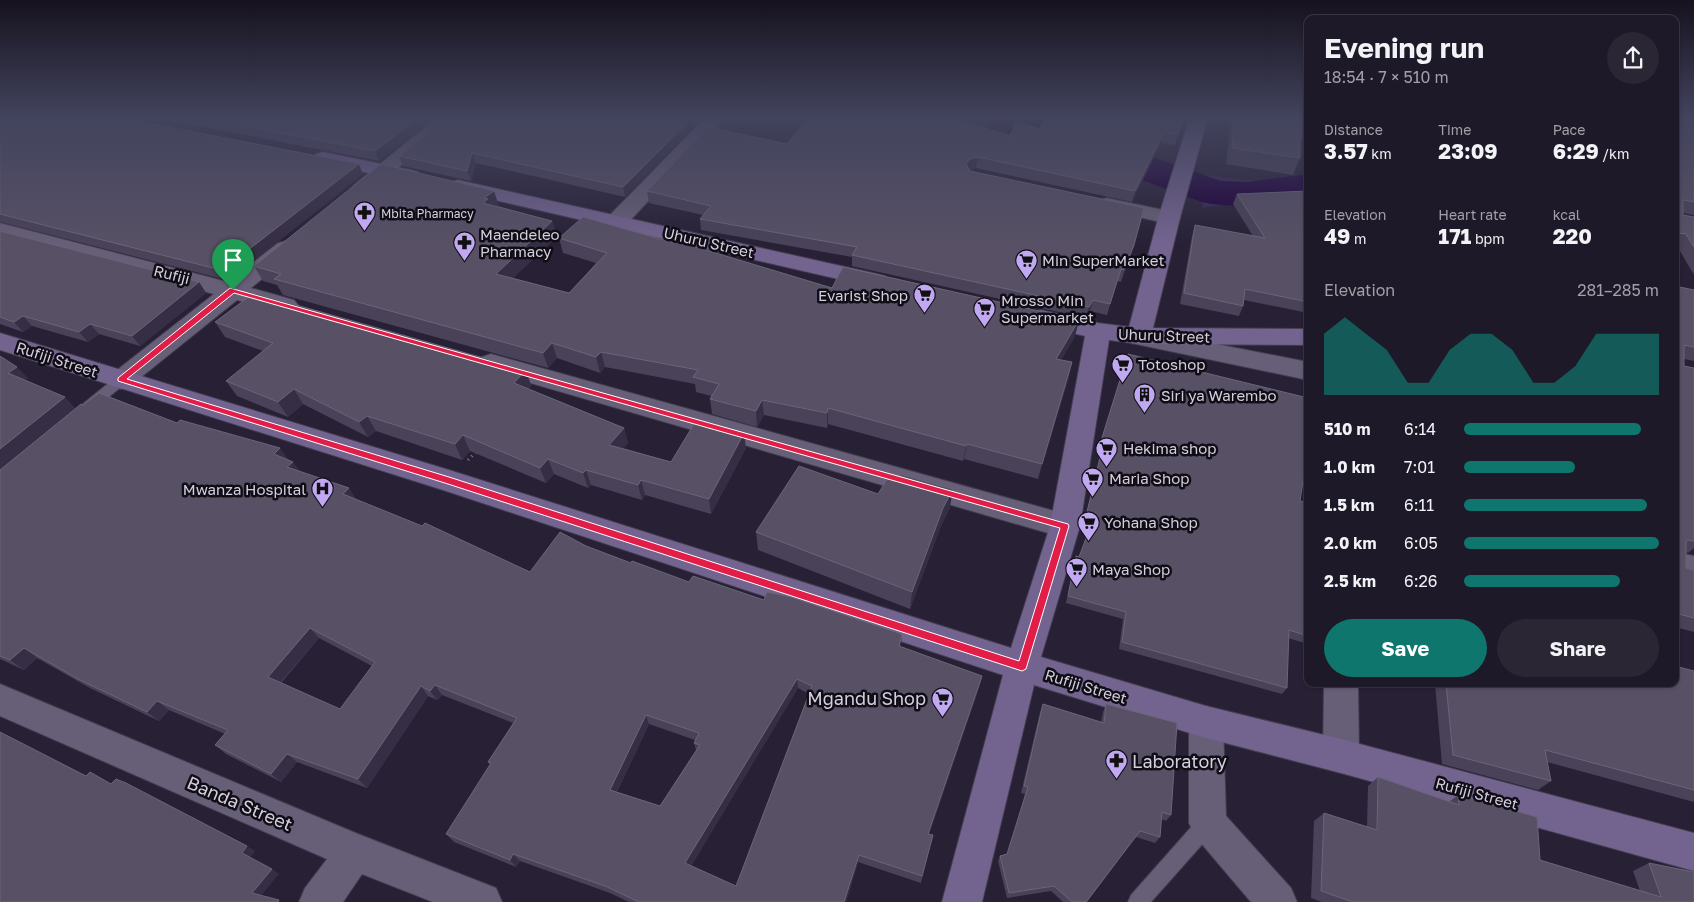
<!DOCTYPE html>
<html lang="en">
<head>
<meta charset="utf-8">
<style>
	:root { --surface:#1e1928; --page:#2b2634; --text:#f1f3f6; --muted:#a1a0a8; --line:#3c3845; --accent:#0f766e }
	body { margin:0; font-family:"Golos Text",sans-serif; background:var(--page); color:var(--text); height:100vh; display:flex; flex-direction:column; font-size:19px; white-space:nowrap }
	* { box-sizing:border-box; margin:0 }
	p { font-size:16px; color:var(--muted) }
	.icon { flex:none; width:28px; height:28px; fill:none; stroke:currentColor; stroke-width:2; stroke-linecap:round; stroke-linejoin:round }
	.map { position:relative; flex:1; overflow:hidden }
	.details { position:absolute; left:1304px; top:15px; width:375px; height:672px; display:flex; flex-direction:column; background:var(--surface); border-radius:10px; box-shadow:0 1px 4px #0004,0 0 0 1px var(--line) }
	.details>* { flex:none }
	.pin { position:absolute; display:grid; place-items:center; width:42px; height:42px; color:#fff; margin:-51px -21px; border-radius:50% 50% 50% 0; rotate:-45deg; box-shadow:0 0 5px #0007 }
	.pin .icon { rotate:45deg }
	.round { display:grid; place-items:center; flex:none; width:52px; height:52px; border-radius:26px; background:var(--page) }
	.overview { display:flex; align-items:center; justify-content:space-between; height:85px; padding:0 20px }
	h1 { font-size:28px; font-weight:700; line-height:38px }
	.metrics { display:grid; grid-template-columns:repeat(3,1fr); gap:8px; height:85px; padding:5px 20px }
	.metrics div { display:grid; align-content:center }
	.metrics b { font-size:21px; font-weight:700 }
	.metrics small { font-size:14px; font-weight:400 }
	.metrics p { font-size:14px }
	.chart { height:140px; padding:10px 20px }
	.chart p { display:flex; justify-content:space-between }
	.chart svg { width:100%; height:90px; margin-top:5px; fill:var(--accent); opacity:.7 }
	.cta { display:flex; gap:10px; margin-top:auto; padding:10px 20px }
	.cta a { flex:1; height:58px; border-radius:30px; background:var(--accent); color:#fff; font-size:20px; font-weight:700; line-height:58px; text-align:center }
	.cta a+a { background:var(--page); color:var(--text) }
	ul { padding:0 20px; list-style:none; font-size:16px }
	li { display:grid; grid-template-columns:80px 60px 1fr; align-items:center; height:38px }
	li i { height:12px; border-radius:6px; background:var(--accent) }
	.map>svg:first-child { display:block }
	.green { fill:#372752 }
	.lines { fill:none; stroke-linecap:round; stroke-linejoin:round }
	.river { fill:#1e013c; fill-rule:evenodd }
	.lane-casing { stroke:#433d4f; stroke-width:2 }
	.street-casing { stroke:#433d4f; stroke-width:2 }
	.secondary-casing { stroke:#433d4f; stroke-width:2 }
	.path { stroke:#837e8f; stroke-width:3; stroke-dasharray:1 4; stroke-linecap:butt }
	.lane { fill:#675f77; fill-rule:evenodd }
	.street { fill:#675f77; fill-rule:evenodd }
	.secondary { fill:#73648f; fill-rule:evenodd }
	.wall { fill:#494258; fill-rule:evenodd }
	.shaded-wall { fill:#362e44 }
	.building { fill:#585166; stroke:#6b6579; fill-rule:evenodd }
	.route { fill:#e11d48; stroke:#fff; fill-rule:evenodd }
	.labels { text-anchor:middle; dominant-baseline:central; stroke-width:5; stroke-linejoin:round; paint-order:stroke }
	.far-poi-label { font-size:12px; fill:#d3cfdd; stroke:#100d16; text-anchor:start }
	.poi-label { font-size:15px; fill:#d3cfdd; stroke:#100d16; text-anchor:start }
	.street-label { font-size:15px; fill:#d3cfdd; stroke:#100d16 }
	.near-poi-label { font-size:18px; fill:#d3cfdd; stroke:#100d16; text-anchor:end }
	.near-street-label { font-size:18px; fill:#d3cfdd; stroke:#100d16 }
</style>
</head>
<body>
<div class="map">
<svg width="1694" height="902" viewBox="0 0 1694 902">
	<rect width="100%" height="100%" fill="#282136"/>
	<path class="green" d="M 1206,175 L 1280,184 L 1307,178 L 1307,194 L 1202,208 Z"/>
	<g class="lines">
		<path class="river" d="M 985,117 L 1039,117 L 1221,181 L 1248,182 L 1308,174 L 1308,198 C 1272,203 1237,210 1202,202 L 990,125 Z"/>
		<defs>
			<path id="lane" d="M 683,117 L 708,117 L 719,121 C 712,126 690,122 683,117 Z
				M 121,375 L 126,377 L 127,380 L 126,383 L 94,409 L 84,409 L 82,406 L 84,403 L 116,377 Z
				M 1208,814 L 1215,816 L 1217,823 L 1215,830 L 1151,902 L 1128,902 L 1131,895 L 1201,816 Z"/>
			<path id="street" d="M 438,117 L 459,117 L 368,193 L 361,195 L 354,193 L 351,189 L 354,185 Z
				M 706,117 L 726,117 L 625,226 L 617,227 L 609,226 L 606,221 L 609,216 Z
				M 1107,198 L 1177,213 L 1180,218 L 1177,223 L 1169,224 L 1100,208 L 1096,204 L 1100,200 Z
				M 0,223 L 228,282 L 278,243 L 286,241 L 294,243 L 297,248 L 294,253 L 251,288 L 294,300 L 298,305 L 294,310 L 286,313 L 237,300 L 130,386 L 121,389 L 112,386 L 108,380 L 112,374 L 214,294 L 0,237 Z
				M 1140,329 L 1308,362 L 1308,380 L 1131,343 L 1128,337 L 1131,331 Z
				M 491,354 L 1065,514 L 1075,518 L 1080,526 L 1075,534 L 1065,538 L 482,369 L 478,363 L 482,357 Z
				M 1675,552 L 1694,556 L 1694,582 L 1675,578 Z
				M 0,684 L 358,834 L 496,888 L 502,902 L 433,902 L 362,874 L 343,902 L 299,902 L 305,888 L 327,859 L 0,716 Z
				M 1324,684 L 1358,684 L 1359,756 L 1354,768 L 1341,773 L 1328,768 L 1323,756 Z
				M 1206,706 L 1218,710 L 1223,722 L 1226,816 L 1291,888 L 1297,902 L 1251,902 L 1195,836 L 1189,823 L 1189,722 L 1194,710 Z"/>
			<path id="secondary" d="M 1190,117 L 1208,117 L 1180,218 L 1153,328 L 1308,329 L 1308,345 L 1139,344 L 1109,340 L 1080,526 L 1041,657 L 1206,706 L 1341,739 L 1694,833 L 1694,871 L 1341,773 L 1206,738 L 1034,685 L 982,902 L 942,902 L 1003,675 L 443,490 L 0,350 L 0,333 L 449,470 L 1011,648 L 1050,526 L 1085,336 L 1033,324 L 1029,318 L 1033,312 L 1041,310 L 1098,323 L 1129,327 L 1158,218 Z
				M 323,152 L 411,170 L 418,172 L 421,176 L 418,180 L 411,182 L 316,162 L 313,158 L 316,154 Z
				M 458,180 L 877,274 L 885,276 L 889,281 L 885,286 L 877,288 L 451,190 L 448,186 L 451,182 Z"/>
		</defs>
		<use href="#lane" class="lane-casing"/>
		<use href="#street" class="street-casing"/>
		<use href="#secondary" class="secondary-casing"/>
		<path class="path" d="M 468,460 L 478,450"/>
		<use href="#lane" class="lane"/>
		<use href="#street" class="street"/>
		<use href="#secondary" class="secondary"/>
	</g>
	<path class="wall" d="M 0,117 L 363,174 L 237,274 L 231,272 L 223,279 L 0,222 Z
		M 155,117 L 435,117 L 379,161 Z
		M 1184,117 L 1175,145 L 1161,143 L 1132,202 L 976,168 L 969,170 L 1131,256 L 1121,282 L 1117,281 L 1107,315 L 1090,311 L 1086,318 L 852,266 L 852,257 L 701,230 L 700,219 L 703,215 L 649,203 L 647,191 L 787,144 L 1010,136 L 1040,129 Z
		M 1227,117 L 1308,117 L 1308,139 L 1300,138 L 1300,158 L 1293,175 L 1226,164 L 1231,122 L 1227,121 Z
		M 1675,117 L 1694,117 L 1694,215 L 1683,213 L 1683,215 L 1694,217 L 1694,275 L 1677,246 L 1675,245 Z
		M 682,119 L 678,122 L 687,133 L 625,197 L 476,163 L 471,181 L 403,166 L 399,156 Z
		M 1308,191 L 1308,313 L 1244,300 L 1243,306 L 1239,316 L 1180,304 L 1192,236 L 1195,225 L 1253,236 L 1233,204 L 1237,194 Z
		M 498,206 L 552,221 L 557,236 L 513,278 L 569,293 L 596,263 L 563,253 L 559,238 L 832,288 L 1079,320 L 1075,336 L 1061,360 L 1072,362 L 1038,479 L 964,459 L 963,461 L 828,424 L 827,428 L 764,415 L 757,427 L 712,414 L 710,399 L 711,396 L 696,392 L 695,384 L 605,367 L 600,373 L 557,358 L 548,368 L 283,295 L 277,285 L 263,281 L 254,266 L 499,206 Z
		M 0,231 L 199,282 L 206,293 L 140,346 L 99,334 L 88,342 L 32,326 L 23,332 L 0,324 Z
		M 1675,286 L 1694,290 L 1694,361 L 1684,359 L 1684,366 L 1694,368 L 1694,548 L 1688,553 L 1686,552 L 1686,568 L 1694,570 L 1694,632 L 1675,627 Z
		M 215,322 L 526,370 L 531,386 L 528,389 L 624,428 L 628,443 L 623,448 L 671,462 L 746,448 L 711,514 L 645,495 L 642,500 L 591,485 L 588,488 L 554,474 L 546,483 L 470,451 L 462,460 L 376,431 L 368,437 L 303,404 L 288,417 L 237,396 L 226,381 L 263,351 L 225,337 Z
		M 1128,354 L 1308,398 L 1308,450 L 1300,501 L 1308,503 L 1308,644 L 1288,638 L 1287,688 L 1282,694 L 1119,649 L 1123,619 L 1066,603 L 1074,563 L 1076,556 L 1079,557 L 1093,521 L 1085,519 L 1101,452 L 1098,451 Z
		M 83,405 L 177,423 L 288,459 L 300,472 L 349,488 L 355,499 L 530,572 L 586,546 L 631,563 L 689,582 L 902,635 L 900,647 L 982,676 L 980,685 L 929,834 L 933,835 L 921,883 L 858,862 L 846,902 L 629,902 L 610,893 L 520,861 L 516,867 L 454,842 L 446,834 L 490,765 L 488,762 L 513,723 L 442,695 L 437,700 L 428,696 L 367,788 L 297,762 L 281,782 L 226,754 L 215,745 L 225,734 L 169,710 L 159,721 L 90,688 L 37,658 L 24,670 L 0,659 L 0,470 ZM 319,638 L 372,666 L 340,709 L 281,683 ZM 798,688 L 809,694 L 736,886 L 691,866 ZM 649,724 L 695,740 L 694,743 L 696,750 L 660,806 L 617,792 Z
		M 878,494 L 950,507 L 941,526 L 910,609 L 758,550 L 756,532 Z
		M 1694,671 L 1694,802 L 1547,762 L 1551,781 L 1538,790 L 1442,764 L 1435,684 L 1675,684 Z
		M 1043,704 L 1101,722 L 1103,712 L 1106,704 L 1171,815 L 1166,821 L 1161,819 L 1160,837 L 1155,843 L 1136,837 L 1087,902 L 1063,902 L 1051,891 L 1007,898 L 998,861 L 1000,856 L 1007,855 L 1025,794 L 1021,793 L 1040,712 Z
		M 1378,777 L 1449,802 L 1458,795 L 1540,860 L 1640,891 L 1633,871 L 1649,863 L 1694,902 L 1322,902 L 1311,898 L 1314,821 L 1324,813 L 1367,827 L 1368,786 Z"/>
	<path class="shaded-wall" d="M 419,117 L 435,117 L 379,161 L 375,151 Z
		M 671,117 L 682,117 L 682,119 L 670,130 L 668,120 Z
		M 686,124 L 687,133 L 625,197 L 623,187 Z
		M 1164,132 L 1161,143 L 1132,202 L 1135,191 Z
		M 472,153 L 476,163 L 471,181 L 467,171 Z
		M 978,157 L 976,168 L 968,170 L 966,164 L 970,159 Z
		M 359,164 L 363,174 L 237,274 L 230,264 Z
		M 494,191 L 499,206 L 492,212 L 483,203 L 484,198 Z
		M 552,221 L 557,236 L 502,289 L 496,274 Z
		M 1134,245 L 1131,256 L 1121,282 L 1124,270 Z
		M 225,262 L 231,272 L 223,279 L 217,269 Z
		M 199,282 L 206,293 L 140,346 L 132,336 Z
		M 1093,300 L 1090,311 L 1086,318 L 1089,307 Z
		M 23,316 L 32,326 L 23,332 L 14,322 Z
		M 1079,320 L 1075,336 L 1052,375 L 1056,359 Z
		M 90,324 L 99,334 L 88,342 L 79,332 Z
		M 552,343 L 557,358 L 548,368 L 543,353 Z
		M 601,352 L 605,367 L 600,373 L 596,357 Z
		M 1072,362 L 1069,378 L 1038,479 L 1042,464 Z
		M 17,367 L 28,378 L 18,384 L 8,373 Z
		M 526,370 L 531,386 L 519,398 L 514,383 Z
		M 294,389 L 303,404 L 288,417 L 278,402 Z
		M 65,397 L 75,408 L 0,470 L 0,449 Z
		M 762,400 L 764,415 L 757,427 L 756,411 Z
		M 828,408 L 828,424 L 827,428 L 827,413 Z
		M 367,416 L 376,431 L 368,437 L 359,422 Z
		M 624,428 L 628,443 L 613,460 L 609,445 Z
		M 744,433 L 746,448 L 711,514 L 709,499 Z
		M 463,435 L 470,451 L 462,460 L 455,444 Z
		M 967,444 L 964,459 L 963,461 L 966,446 Z
		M 280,448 L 288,459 L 274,454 Z
		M 548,459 L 554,474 L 546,483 L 540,468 Z
		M 293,462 L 301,472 L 287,467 Z
		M 586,470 L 591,485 L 588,488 L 583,473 Z
		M 641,480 L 645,495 L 642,500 L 638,485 Z
		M 349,488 L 356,499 L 350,505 L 343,494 Z
		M 953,489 L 950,507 L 941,526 L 910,609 L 912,592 L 943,508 Z
		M 310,628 L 319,638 L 277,686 L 268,677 Z
		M 902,635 L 901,645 L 898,656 L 899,646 Z
		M 24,648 L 37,658 L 24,670 L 10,660 Z
		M 982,676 L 980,685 L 927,841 L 928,834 Z
		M 797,679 L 798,688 L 688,871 L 685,863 Z
		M 435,685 L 442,695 L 437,700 L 430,691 Z
		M 421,686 L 428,696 L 367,788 L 358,779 Z
		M 157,701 L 169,710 L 159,721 L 147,712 Z
		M 646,715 L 649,724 L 614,798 L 610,790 Z
		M 287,754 L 297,762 L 281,782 L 271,774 Z
		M 247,846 L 255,851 L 250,858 L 242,853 Z
		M 513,854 L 520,861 L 516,867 L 510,860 Z
		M 859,855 L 858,862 L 846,902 L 844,902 Z
		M 272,869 L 279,874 L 260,897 L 252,893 Z"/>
	<path class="building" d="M 0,117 L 117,117 L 359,164 L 230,264 L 225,262 L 217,269 L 0,214 Z
		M 199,117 L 419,117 L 375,151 Z
		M 447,117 L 671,117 L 668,120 L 686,124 L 623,187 L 472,153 L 467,171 L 399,156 Z
		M 808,117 L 948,117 L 1010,136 L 1016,122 L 1040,129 L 1044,117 L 1184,117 L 1178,134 L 1164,132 L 1135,191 L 978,157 L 970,159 L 966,164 L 970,171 L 1144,208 L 1134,245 L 1124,270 L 1121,269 L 1110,304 L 1093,300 L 1089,307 L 852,255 L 857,247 L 700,219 L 711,206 L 647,191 L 708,127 L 787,144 Z
		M 1235,117 L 1308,117 L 1308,122 L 1300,121 L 1300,158 L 1232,148 Z
		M 1675,117 L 1694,117 L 1694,202 L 1683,200 L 1683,215 L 1694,217 L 1694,247 L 1686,234 L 1678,233 L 1675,226 Z
		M 381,164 L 494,191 L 484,198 L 488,199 L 483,203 L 552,221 L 496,274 L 569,293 L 607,253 L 559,238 L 583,217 L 674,243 L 676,241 L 832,288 L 843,267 L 1079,320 L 1056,359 L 1072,362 L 1042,464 L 967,444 L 966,446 L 828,408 L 827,413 L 762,400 L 756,411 L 710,399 L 719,384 L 693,377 L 698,370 L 601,352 L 596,357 L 552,343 L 543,353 L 274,279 L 281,274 L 254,266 Z
		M 1308,191 L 1308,302 L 1245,289 L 1243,306 L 1184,293 L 1195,225 L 1265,238 L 1237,194 Z
		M 0,231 L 199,282 L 132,336 L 90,324 L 79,332 L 23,316 L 14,322 L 0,317 Z
		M 1675,286 L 1694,290 L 1694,347 L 1684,345 L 1684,366 L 1694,368 L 1694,541 L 1688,540 L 1686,541 L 1686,568 L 1694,570 L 1694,618 L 1675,613 Z
		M 254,293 L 526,370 L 514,383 L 624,428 L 609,445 L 671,462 L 697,419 L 744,433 L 709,499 L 641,480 L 638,485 L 586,470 L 583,473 L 548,459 L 540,468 L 463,435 L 455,444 L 367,416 L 359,422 L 294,389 L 278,402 L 226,381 L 273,343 L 215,322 Z
		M 1128,354 L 1308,398 L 1308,447 L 1300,501 L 1308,503 L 1308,636 L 1289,630 L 1287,688 L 1122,642 L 1126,612 L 1068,596 L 1076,556 L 1079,557 L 1095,514 L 1087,512 L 1103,445 L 1100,444 Z
		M 0,356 L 17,367 L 8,373 L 65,397 L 0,449 Z
		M 99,393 L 177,423 L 180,420 L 280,448 L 274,454 L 293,462 L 287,467 L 349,488 L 343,494 L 422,526 L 425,523 L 530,572 L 560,532 L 586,546 L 631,563 L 632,561 L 689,582 L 693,576 L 764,600 L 767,592 L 791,597 L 899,633 L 902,635 L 899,646 L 982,676 L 928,834 L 933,835 L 922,876 L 859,855 L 844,902 L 639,902 L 605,886 L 513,854 L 510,860 L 446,834 L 491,763 L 488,762 L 517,718 L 435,685 L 430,691 L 421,686 L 358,779 L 287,754 L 271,774 L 215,745 L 228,730 L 157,701 L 147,712 L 78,679 L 24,648 L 10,660 L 0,656 L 0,470 L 81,404 L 83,405 ZM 310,628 L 375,662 L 340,709 L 268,677 ZM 797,679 L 812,686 L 736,886 L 685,863 ZM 646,715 L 699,733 L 694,743 L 700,745 L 660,806 L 610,790 Z
		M 799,466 L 878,494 L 889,476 L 898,479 L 900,474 L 953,489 L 943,508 L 912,592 L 756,532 Z
		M 1675,666 L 1694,671 L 1694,790 L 1545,750 L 1551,781 L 1453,755 L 1446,684 L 1675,684 Z
		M 1043,704 L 1104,723 L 1106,704 L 1177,723 L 1171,815 L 1162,812 L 1160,837 L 1140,831 L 1086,902 L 1072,902 L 1054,886 L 1009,893 L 1000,856 L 1007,854 L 1028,787 L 1024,786 Z
		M 0,732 L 86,776 L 90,772 L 111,784 L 116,779 L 126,783 L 247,846 L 242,853 L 272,869 L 252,893 L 279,900 L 278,902 L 0,902 Z
		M 1378,777 L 1459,805 L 1458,795 L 1537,817 L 1540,860 L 1661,897 L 1649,863 L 1694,872 L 1694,902 L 1353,902 L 1321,891 L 1324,813 L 1377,830 Z"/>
	<linearGradient id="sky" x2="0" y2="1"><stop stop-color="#16121e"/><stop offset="0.48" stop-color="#42435d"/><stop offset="1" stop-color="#42435d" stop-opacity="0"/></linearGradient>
	<rect width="1694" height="244" fill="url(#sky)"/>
	<path class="route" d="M 230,288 L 1068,524 L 1069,526 L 1026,669 L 1022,671 L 448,484 L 118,381 L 118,378 ZM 234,293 L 1060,528 L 1019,661 L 449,477 L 127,379 Z"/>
	<defs>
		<symbol id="pharmacy-pin" viewBox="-11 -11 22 30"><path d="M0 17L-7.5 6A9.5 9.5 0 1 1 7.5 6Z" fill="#c1a8f3" stroke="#100d16"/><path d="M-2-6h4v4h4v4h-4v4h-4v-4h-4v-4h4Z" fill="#111"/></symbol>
		<symbol id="supermarket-pin" viewBox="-11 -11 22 30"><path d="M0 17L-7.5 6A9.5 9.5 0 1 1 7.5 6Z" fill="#c1a8f3" stroke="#100d16"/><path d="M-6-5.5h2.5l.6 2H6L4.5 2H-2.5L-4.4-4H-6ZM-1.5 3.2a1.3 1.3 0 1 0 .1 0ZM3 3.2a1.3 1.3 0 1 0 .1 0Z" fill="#111"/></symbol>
		<symbol id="building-pin" viewBox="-11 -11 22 30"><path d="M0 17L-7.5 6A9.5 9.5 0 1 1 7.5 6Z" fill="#c1a8f3" stroke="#100d16"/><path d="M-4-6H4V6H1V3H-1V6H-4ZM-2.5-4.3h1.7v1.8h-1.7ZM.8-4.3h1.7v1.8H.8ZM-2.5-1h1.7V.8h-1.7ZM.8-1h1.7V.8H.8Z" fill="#111"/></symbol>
		<symbol id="hospital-pin" viewBox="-11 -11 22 30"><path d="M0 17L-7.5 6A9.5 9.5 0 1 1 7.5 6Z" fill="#c1a8f3" stroke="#100d16"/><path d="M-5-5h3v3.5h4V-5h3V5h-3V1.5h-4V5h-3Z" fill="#111"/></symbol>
	</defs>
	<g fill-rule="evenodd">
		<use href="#pharmacy-pin" x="352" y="200" width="25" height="34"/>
		<use href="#pharmacy-pin" x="452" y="230" width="25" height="34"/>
		<use href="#supermarket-pin" x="1014" y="248" width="25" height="34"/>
		<use href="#supermarket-pin" x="912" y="282" width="25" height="34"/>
		<use href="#supermarket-pin" x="972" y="296" width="25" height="34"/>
		<use href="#supermarket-pin" x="1110" y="352" width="25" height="34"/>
		<use href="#building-pin" x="1132" y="382" width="25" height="34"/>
		<use href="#supermarket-pin" x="1094" y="436" width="25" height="34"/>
		<use href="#supermarket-pin" x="1080" y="466" width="25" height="34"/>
		<use href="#hospital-pin" x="310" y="476" width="25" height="34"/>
		<use href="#supermarket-pin" x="1076" y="510" width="25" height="34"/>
		<use href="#supermarket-pin" x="1064" y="556" width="25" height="34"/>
		<use href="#supermarket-pin" x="930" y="686" width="25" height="34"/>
		<use href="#pharmacy-pin" x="1104" y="748" width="25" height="34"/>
	</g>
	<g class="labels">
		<g class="far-poi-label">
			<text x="381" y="213">Mbita Pharmacy</text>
		</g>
		<g class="poi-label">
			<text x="480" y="234">Maendeleo<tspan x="480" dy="17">Pharmacy</tspan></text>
			<text x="1042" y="260">Min SuperMarket</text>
			<text x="908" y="295" text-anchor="end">Evarist Shop</text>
			<text x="1001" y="300">Mrosso Min<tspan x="1001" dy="17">Supermarket</tspan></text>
			<text x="1138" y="364">Totoshop</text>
			<text x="1161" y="395">Siri ya Warembo</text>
			<text x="1123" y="448">Hekima shop</text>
			<text x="1109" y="478">Maria Shop</text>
			<text x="306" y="489" text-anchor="end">Mwanza Hospital</text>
			<text x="1104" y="522">Yohana Shop</text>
			<text x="1092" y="569">Maya Shop</text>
		</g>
		<g class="street-label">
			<text transform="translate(709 242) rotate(13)">Uhuru Street</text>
			<text transform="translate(172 274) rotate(14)">Rufiji</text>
			<text transform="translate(1164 335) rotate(2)">Uhuru Street</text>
			<text transform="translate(57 359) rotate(18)">Rufiji Street</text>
			<text transform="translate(1086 686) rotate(17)">Rufiji Street</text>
			<text transform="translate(1477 793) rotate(15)">Rufiji Street</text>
		</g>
		<g class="near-poi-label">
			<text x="926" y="698">Mgandu Shop</text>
			<text x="1132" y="761" text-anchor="start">Laboratory</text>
		</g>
		<g class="near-street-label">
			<text transform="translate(240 803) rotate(23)">Banda Street</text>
		</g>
	</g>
</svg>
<div class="pin" style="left:233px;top:290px;background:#1e9e55"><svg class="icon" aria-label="arrive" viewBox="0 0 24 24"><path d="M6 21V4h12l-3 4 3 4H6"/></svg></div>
<section class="details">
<div class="overview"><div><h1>Evening run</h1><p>18:54 · 7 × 510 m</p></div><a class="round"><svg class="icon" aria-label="share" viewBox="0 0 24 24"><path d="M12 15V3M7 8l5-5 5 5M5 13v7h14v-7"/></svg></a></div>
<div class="metrics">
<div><p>Distance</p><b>3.57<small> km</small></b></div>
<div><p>Time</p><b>23:09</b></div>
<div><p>Pace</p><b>6:29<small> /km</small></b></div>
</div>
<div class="metrics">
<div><p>Elevation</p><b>49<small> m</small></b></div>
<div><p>Heart rate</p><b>171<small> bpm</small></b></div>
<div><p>kcal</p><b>220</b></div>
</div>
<div class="chart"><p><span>Elevation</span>281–285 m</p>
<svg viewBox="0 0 160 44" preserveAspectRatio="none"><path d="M0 44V14L10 6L20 14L30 22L40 38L50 38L60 22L70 14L80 14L90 22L100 38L110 38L120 30L130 14L140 14L150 14L160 14V44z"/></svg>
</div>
<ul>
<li><b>510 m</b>6:14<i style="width:91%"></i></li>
<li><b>1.0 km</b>7:01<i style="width:57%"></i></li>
<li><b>1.5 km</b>6:11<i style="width:94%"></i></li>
<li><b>2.0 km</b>6:05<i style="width:100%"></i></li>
<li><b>2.5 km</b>6:26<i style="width:80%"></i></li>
</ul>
<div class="cta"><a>Save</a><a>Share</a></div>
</section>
</div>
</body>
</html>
